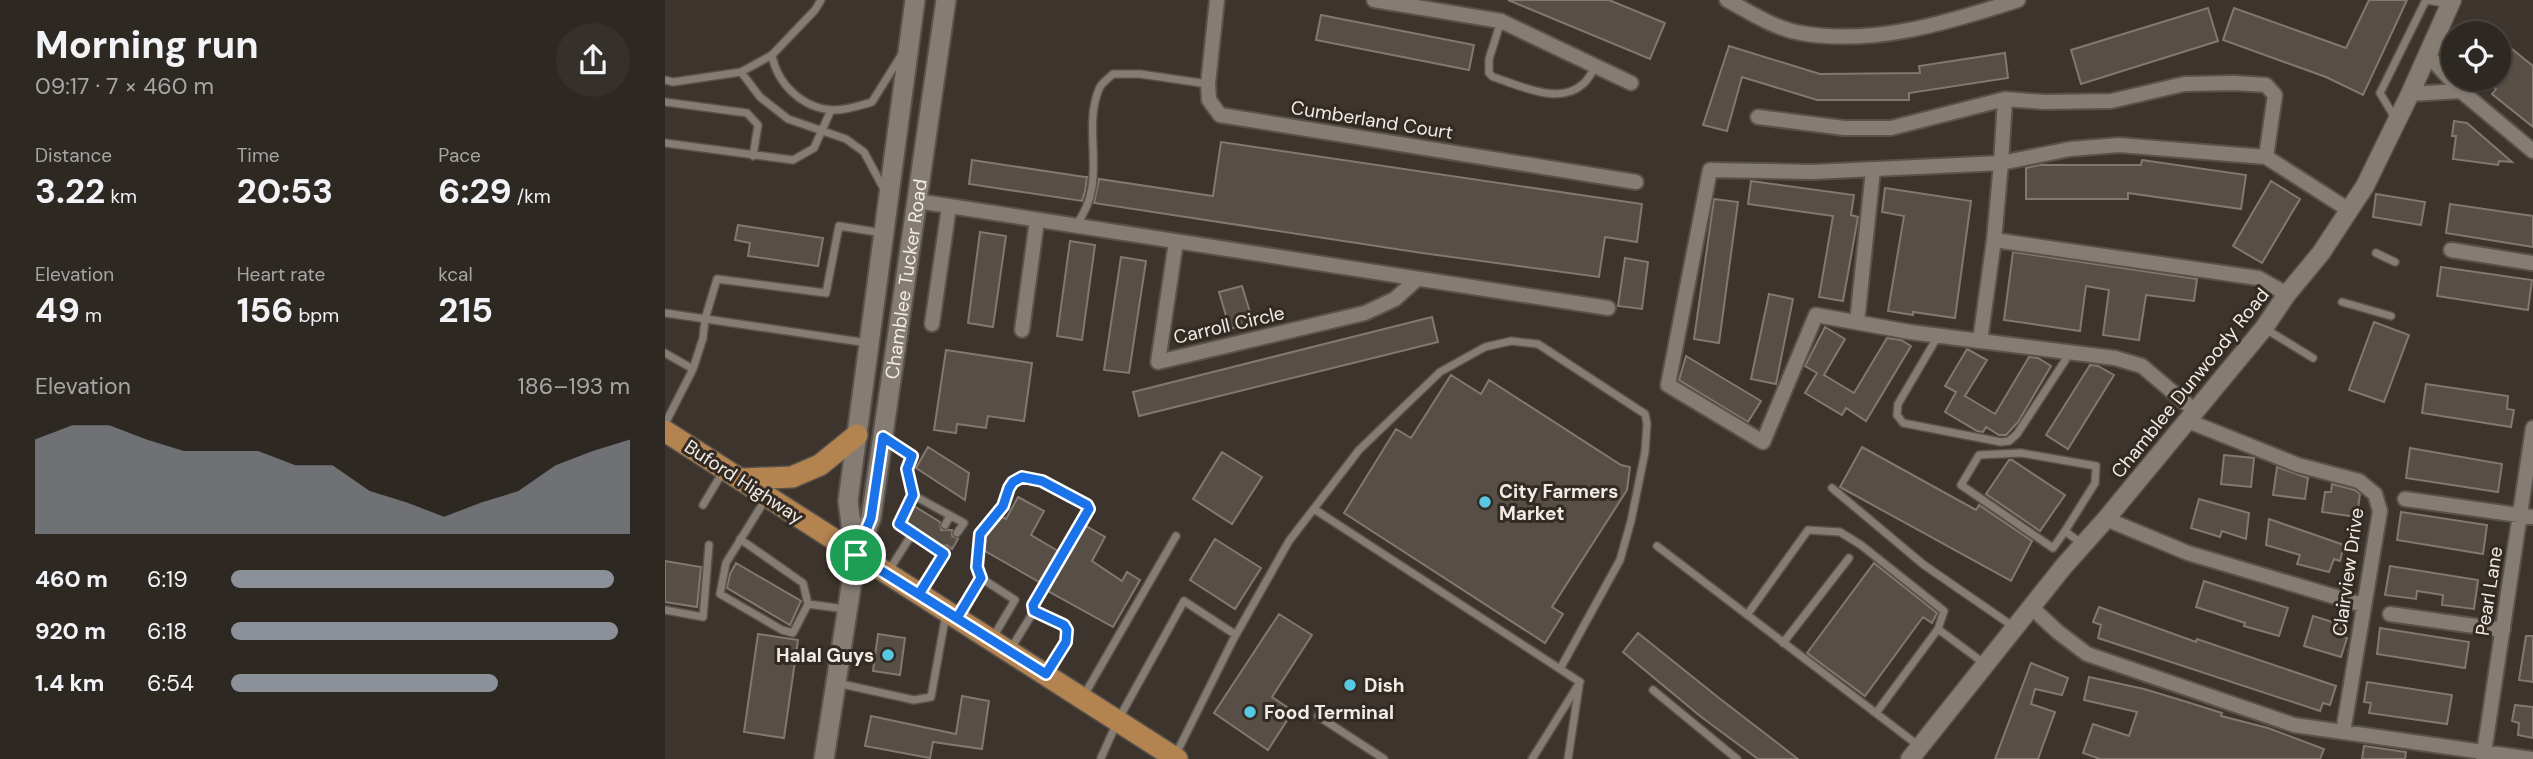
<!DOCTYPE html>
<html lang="en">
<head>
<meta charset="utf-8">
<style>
	:root { --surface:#2e2822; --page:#36302a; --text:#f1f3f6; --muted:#a7a6a5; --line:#494440; --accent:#8c9099 }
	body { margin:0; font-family:"DM Sans",sans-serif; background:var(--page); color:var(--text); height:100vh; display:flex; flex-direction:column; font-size:26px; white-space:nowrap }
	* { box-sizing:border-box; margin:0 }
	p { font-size:23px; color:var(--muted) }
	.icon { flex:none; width:38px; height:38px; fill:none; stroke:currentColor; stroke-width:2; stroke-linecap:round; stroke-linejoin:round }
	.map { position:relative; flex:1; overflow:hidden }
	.side { display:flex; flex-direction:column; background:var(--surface); width:665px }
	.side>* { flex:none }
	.tools { position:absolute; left:1776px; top:21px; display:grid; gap:14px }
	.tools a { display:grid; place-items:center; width:70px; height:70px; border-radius:50%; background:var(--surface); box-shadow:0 2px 5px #0004,0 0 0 2px var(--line); font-size:35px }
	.pin { position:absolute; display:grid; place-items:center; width:60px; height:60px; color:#fff; margin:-30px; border:4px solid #fff; border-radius:50%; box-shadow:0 2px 7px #0007 }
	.round { display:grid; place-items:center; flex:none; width:74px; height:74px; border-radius:37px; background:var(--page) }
	.summary { display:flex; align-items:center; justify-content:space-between; height:119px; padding:0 35px }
	h1 { font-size:38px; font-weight:700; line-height:52px }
	.stats { display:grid; grid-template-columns:repeat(3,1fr); gap:10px; height:119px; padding:7px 35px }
	.stats div { display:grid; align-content:center }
	.stats b { font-size:35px; font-weight:700 }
	.stats small { font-size:19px; font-weight:400 }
	.stats p { font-size:19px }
	.chart { height:196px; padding:14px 35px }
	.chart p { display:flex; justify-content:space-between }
	.chart svg { width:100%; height:126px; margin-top:7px; fill:var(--accent); opacity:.7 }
	ul { padding:0 35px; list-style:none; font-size:23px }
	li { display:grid; grid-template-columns:112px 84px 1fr; align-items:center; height:52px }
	li i { height:18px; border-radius:9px; background:var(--accent) }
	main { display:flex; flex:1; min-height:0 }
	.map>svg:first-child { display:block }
	.building { fill:#574e46; stroke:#82786f; stroke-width:2 }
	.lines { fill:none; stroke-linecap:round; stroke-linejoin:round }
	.service-casing { stroke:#59524c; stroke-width:10 }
	.minor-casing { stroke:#59524c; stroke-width:18 }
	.tertiary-casing { stroke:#59524c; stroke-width:21 }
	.secondary-casing { stroke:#59524c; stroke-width:23 }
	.primary-casing { stroke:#59524c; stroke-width:24 }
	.service { stroke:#857c73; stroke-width:7 }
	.minor { stroke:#857c73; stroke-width:14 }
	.tertiary { stroke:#857c73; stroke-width:18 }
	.secondary { stroke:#857c73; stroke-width:19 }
	.primary { stroke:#b38350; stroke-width:21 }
	.route-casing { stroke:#fff; stroke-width:14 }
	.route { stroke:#1a73e8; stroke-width:9 }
	.poi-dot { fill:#57c9e2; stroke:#332b23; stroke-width:2.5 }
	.labels { text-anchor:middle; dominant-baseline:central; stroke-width:6; stroke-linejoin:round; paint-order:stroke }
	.street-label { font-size:19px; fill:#f1ebe7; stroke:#332b23 }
	.poi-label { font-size:19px; font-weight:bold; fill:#f1ebe7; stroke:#332b23; text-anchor:start }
</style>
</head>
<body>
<main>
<section class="side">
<div class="summary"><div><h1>Morning run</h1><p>09:17 · 7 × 460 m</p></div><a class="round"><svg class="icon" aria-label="share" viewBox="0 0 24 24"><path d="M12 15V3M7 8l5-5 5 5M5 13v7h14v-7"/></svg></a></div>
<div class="stats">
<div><p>Distance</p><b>3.22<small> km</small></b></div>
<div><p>Time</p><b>20:53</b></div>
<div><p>Pace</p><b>6:29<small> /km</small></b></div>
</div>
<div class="stats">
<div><p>Elevation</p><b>49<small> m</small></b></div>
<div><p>Heart rate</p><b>156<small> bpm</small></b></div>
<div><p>kcal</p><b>215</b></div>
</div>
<div class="chart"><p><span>Elevation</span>186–193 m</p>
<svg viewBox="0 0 160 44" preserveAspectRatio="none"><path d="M0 44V11L10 6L20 6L30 11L40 15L50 15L60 15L70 20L80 20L90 29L100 33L110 38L120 33L130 29L140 20L150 15L160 11V44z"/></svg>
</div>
<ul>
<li><b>460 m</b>6:19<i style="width:96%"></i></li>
<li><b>920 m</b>6:18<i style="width:97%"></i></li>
<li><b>1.4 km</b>6:54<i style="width:67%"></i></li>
</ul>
</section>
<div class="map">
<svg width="1868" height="759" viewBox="0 0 1868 759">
	<rect width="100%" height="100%" fill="#3d352d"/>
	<path class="building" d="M 843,0 L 944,0 L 1000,23 L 985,59 Z
		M 1704,0 L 1742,0 L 1698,95 L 1661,77 L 1558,40 L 1569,8 L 1681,48 Z
		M 1543,8 L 1553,41 L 1416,84 L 1406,50 Z
		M 656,15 L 809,45 L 804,70 L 651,40 Z
		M 1842,45 L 1868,66 L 1868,127 L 1827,94 L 1831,89 L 1819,79 L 1834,79 L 1834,56 Z
		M 1064,46 L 1155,74 L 1255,73 L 1254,66 L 1340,53 L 1343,78 L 1244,93 L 1244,100 L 1152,100 L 1077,77 L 1062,131 L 1038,125 Z
		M 1789,121 L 1802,123 L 1847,162 L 1834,161 L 1833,165 L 1788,159 L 1791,136 L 1787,136 Z
		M 556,142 L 977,204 L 972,242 L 940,237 L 934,277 L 757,253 L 429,203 L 434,179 L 548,196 Z
		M 307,160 L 420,177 L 422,177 L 420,191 L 417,201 L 304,184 Z
		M 1477,160 L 1581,175 L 1576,209 L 1463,193 L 1463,199 L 1361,199 L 1361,168 L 1374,165 L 1476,165 Z
		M 1086,181 L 1189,195 L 1186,215 L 1193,217 L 1178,301 L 1154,297 L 1168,216 L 1083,204 Z
		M 1606,181 L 1635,199 L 1597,263 L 1568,246 Z
		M 1220,188 L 1306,201 L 1290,318 L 1248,312 L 1248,315 L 1223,311 L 1239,216 L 1217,212 Z
		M 1711,194 L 1760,202 L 1756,225 L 1708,217 Z
		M 1049,199 L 1073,202 L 1054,343 L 1029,339 Z
		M 1785,204 L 1868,216 L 1868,247 L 1781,233 Z
		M 73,225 L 158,238 L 153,266 L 83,256 L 85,243 L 70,240 Z
		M 315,232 L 341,236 L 328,327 L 303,323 Z
		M 405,241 L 430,245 L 417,340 L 392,336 Z
		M 1348,252 L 1532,279 L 1529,301 L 1481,295 L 1474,340 L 1438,335 L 1444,290 L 1421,286 L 1415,331 L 1339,320 Z
		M 456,257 L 481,261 L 464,373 L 439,370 Z
		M 960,258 L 983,262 L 977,309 L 953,306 Z
		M 1776,267 L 1867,280 L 1863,310 L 1772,296 Z
		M 577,286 L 588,322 L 565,329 L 554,292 Z
		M 1104,294 L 1128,299 L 1111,384 L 1086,379 Z
		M 767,317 L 773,342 L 474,416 L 468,392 Z
		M 1709,322 L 1744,335 L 1719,402 L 1684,390 Z
		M 1160,327 L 1180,339 L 1159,375 L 1189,393 L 1222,338 L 1236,340 L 1246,346 L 1201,421 L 1181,408 L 1177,415 L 1140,393 L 1152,373 L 1140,366 Z
		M 1302,349 L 1322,360 L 1300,396 L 1330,414 L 1364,357 L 1373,358 L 1386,366 L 1353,422 L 1341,435 L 1334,435 L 1321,427 L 1318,432 L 1312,431 L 1280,412 L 1291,392 L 1280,386 Z
		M 281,350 L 367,363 L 359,421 L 323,416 L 321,428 L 292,424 L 291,433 L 269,430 Z
		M 1021,356 L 1096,401 L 1083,422 L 1014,380 Z
		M 1425,365 L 1433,366 L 1449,375 L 1403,449 L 1381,435 Z
		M 786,375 L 816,394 L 824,380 L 956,465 L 965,467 L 962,490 L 887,607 L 898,614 L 880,643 L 679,513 L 731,429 L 746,438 Z
		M 1761,384 L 1843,396 L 1842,409 L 1849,410 L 1846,427 L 1757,413 Z
		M 263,447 L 304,473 L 300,500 L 251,468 Z
		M 1197,447 L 1311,510 L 1314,505 L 1367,541 L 1346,581 L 1175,487 Z
		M 1745,448 L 1837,464 L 1833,492 L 1741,478 Z
		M 557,452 L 597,477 L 567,524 L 528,499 Z
		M 1559,455 L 1589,458 L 1586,487 L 1556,484 Z
		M 1344,460 L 1347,460 L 1400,495 L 1375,531 L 1321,494 Z
		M 1612,467 L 1643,478 L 1640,499 L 1608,495 Z
		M 1667,484 L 1690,490 L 1695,494 L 1692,517 L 1657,512 L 1660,492 L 1666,492 Z
		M 353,497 L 379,511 L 366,535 L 393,551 L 374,582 L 320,551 L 321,536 L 337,517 L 341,519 Z
		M 1534,499 L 1584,513 L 1581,539 L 1557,531 L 1555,537 L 1526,528 Z
		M 249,506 L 275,522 L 276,530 L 287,530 L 287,536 L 293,539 L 287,549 L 282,545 L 278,546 L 242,523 Z
		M 1736,512 L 1822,525 L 1818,554 L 1732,540 Z
		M 1604,519 L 1679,545 L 1675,561 L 1669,559 L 1664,572 L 1632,564 L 1635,555 L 1601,545 Z
		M 421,526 L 440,537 L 427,561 L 457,581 L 462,572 L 475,580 L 448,627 L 383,591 Z
		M 550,539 L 596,568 L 570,609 L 525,580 Z
		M 0,561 L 36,567 L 32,607 L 0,602 Z
		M 71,563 L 136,601 L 125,625 L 62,588 L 65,574 Z
		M 1209,563 L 1272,613 L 1267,623 L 1258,617 L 1200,696 L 1142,653 Z
		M 1725,566 L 1813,580 L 1809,609 L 1777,605 L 1778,595 L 1752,591 L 1751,599 L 1720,595 Z
		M 1539,581 L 1623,608 L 1614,636 L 1579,626 L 1580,623 L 1531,607 Z
		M 1434,607 L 1531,642 L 1532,639 L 1671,686 L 1665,705 L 1658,703 L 1655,711 L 1433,638 L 1436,625 L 1428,622 Z
		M 614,614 L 647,635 L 607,697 L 628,711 L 603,750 L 549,713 Z
		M 1648,616 L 1677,625 L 1674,635 L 1682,638 L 1676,657 L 1639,646 Z
		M 1715,628 L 1804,642 L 1800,668 L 1712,654 Z
		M 973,633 L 1054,698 L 1133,759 L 1093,759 L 1035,716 L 958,652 Z
		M 93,634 L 133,640 L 119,738 L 79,732 Z
		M 213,634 L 240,638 L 235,675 L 208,671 Z
		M 1861,636 L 1868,636 L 1868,682 L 1854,680 Z
		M 1366,663 L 1403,678 L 1397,695 L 1370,689 L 1366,704 L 1390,712 L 1373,759 L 1330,759 Z
		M 1424,677 L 1479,689 L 1522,702 L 1557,713 L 1556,716 L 1603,728 L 1659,749 L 1655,759 L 1435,759 L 1418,753 L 1428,724 L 1464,736 L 1472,712 L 1419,700 Z
		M 1702,682 L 1787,695 L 1782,724 L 1704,713 L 1706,703 L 1699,702 Z
		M 297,696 L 324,701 L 317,749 L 268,742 L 265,758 L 200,746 L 206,716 L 291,734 Z
		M 1850,705 L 1868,707 L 1868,738 L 1853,735 L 1854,723 L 1847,721 Z
		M 1699,746 L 1741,752 L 1740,759 L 1697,759 Z"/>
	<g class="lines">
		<defs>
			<path id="service" d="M 836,21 L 824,59 L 824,73 L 828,77 C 854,85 894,106 918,84 C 923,80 927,72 931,66
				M 107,55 C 112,84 138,109 169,110 C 182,110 194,106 207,102 L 237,54
				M 76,72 L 95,97 L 123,119 L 181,139 L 199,152 L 220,191
				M 0,80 L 8,82 L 76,72 L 107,55 L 150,10 L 156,0
				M 0,102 L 82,113 L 93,125 L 88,156
				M 1730,118 L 1715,93 L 1761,0 L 1785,4
				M 0,143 L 128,160 L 149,148 L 166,110
				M 410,226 C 445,183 416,132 434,89 C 436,83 444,78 448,74 L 475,74 L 543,84
				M 1711,253 L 1730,262
				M 1677,302 L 1726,316
				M 0,313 L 203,343
				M 1599,328 L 1648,358
				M 1273,336 L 1233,404 L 1232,415 L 1238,423 L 1336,442 L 1344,441 L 1352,434 L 1405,353
				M 0,353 L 28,369
				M 0,424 L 28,369 L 38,338 L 40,319 L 52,279 L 161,293 L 174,226 L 218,233
				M 218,437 L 248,456 L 242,469 L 248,495 L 299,523 L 292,533
				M 1167,488 L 1259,565 L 1349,627
				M 38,505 L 59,470
				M 649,509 L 915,682
				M 280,525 L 285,516
				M 1400,531 L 1430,483 L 1431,466 L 1356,453 L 1314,455 L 1296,485 L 1388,548 L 1400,531 L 1417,544
				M 247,534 L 234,525 L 248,495
				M 75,539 L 138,583 L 143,604 L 128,633 L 117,630 L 55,594 L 61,563 L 100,500
				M 992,546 L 1254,746
				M 223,572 L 247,534 L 279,554
				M 256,591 L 281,551
				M 143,604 L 180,609
				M 0,610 L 38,617 L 44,545
				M 369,611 L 399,625 L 402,630 L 401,642 L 382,672
				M 1082,615 L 1143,530 L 1175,532 L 1196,545 L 1279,611 L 1273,629
				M 293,616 L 316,578
				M 327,639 L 350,600 L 316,578 L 312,567 L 315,534 L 338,506 L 343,487 L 357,477 L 377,481 L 422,505 L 424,509 L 368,605 L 369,611 L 345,650
				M 1118,643 L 1184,558
				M 172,683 L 249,700 L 266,697 L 281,614
				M 988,690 L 1072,759
				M 418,697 L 511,536
				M 1211,713 L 1273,629 L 1320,664
				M 653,716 L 719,759
				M 510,756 L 568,640 L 624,541 L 694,450 L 775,372 L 820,347 L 846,341 L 873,344 L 980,414 L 982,424 L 980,452 L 966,521 L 955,560 L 895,669
				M 436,758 L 453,720 L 519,601 L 571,635
				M 867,759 L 915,682
				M 903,759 L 914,686"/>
			<path id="minor" d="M 552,0 L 543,84 L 544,100 L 555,115 L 971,182
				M 709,0 L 836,21 L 966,83
				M 1062,0 C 1085,12 1110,29 1136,33 C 1208,46 1285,22 1353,0
				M 1763,55 L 1796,91 L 1868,151
				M 1745,94 L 1796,91
				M 1340,99 L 1336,163 L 1405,149 L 1454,145 L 1601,157 L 1684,210
				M 1093,117 L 1179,128 L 1226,128 L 1340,99 L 1379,102 L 1446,101 L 1519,84 L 1569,83 L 1601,85 L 1610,95 L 1601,157
				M 252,201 L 943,308
				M 511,242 L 493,362 L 700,313 L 730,299 L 752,279
				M 1786,250 L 1868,263
				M 1192,322 L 1208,170
				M 267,324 L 284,207
				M 357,330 L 372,220
				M 1315,341 L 1245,332 L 1151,315 L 1098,442 L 1003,385 L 1045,170 L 1147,172 L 1336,163 L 1329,240
				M 1530,411 L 1477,366 L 1450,358 L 1315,341 L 1329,240 L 1593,278 L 1622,294
				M 1523,421 L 1633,465 L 1694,481 L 1710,494 L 1715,511 L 1678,732
				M 1740,499 L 1868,517
				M 1441,519 L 1523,553 L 1698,605
				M 1366,607 L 1393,632 L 1422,654 L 1629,725 L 1867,759
				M 1725,614 L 1838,630
				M 1818,759 L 1868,428"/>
			<path id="tertiary" d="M 1245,759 L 1399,566 L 1441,519 L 1599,328 L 1622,294 L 1656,253 L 1700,186 L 1745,94 L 1787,0"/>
			<g id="secondary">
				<path d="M 190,554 L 183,501 L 250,0"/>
				<path id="s1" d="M 159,759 L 191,555 L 206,518 L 281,0"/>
			</g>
			<path id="primary" d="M 0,431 L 512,759
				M 77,479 L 127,477 L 155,465 L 192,435"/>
		</defs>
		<use href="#service" class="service-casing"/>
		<use href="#minor" class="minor-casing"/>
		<use href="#tertiary" class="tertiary-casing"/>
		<use href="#secondary" class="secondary-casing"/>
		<use href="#primary" class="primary-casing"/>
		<use href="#service" class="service"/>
		<use href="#minor" class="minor"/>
		<use href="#tertiary" class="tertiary"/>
		<use href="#secondary" class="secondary"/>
		<use href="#primary" class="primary"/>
	</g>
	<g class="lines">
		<defs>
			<path id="route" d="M 191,555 L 381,674 L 401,642 L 402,630 L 399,625 L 369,611 L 368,605 L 424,509 L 422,505 L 377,481 L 357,477 L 348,482 L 344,488 L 338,506 L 315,534 L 312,567 L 316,578 L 292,618 L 254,594 L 279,554 L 234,524 L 248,495 L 242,469 L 247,456 L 218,437 L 206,518 L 191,555"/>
		</defs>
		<use href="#route" class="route-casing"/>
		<use href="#route" class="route"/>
	</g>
	<g class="poi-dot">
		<circle cx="820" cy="502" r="7"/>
		<circle cx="223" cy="655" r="7"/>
		<circle cx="685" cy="685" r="7"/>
		<circle cx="585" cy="712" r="7"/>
	</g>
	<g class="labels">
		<g class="street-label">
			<text transform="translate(707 120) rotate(9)">Cumberland Court</text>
			<text stroke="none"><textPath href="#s1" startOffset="488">Chamblee Tucker Road</textPath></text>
			<text transform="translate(564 325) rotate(-13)">Carroll Circle</text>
			<text transform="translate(1525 383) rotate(-51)">Chamblee Dunwoody Road</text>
			<text transform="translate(79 482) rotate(33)">Buford Highway</text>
			<text transform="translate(1683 572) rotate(-82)">Clairview Drive</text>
			<text transform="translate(1824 591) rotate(-81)">Pearl Lane</text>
		</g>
		<g class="poi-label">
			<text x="834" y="491">City Farmers<tspan x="834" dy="22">Market</tspan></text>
			<text x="209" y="655" text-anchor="end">Halal Guys</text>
			<text x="699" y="685">Dish</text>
			<text x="599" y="712">Food Terminal</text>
		</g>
	</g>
</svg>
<div class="tools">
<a><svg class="icon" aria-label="locate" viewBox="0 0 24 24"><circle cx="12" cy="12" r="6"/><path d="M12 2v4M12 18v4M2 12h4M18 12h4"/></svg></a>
</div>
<div class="pin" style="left:191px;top:555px;background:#1e9e55"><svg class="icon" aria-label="arrive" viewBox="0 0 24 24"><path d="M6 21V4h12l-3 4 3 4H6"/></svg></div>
</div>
</main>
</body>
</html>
